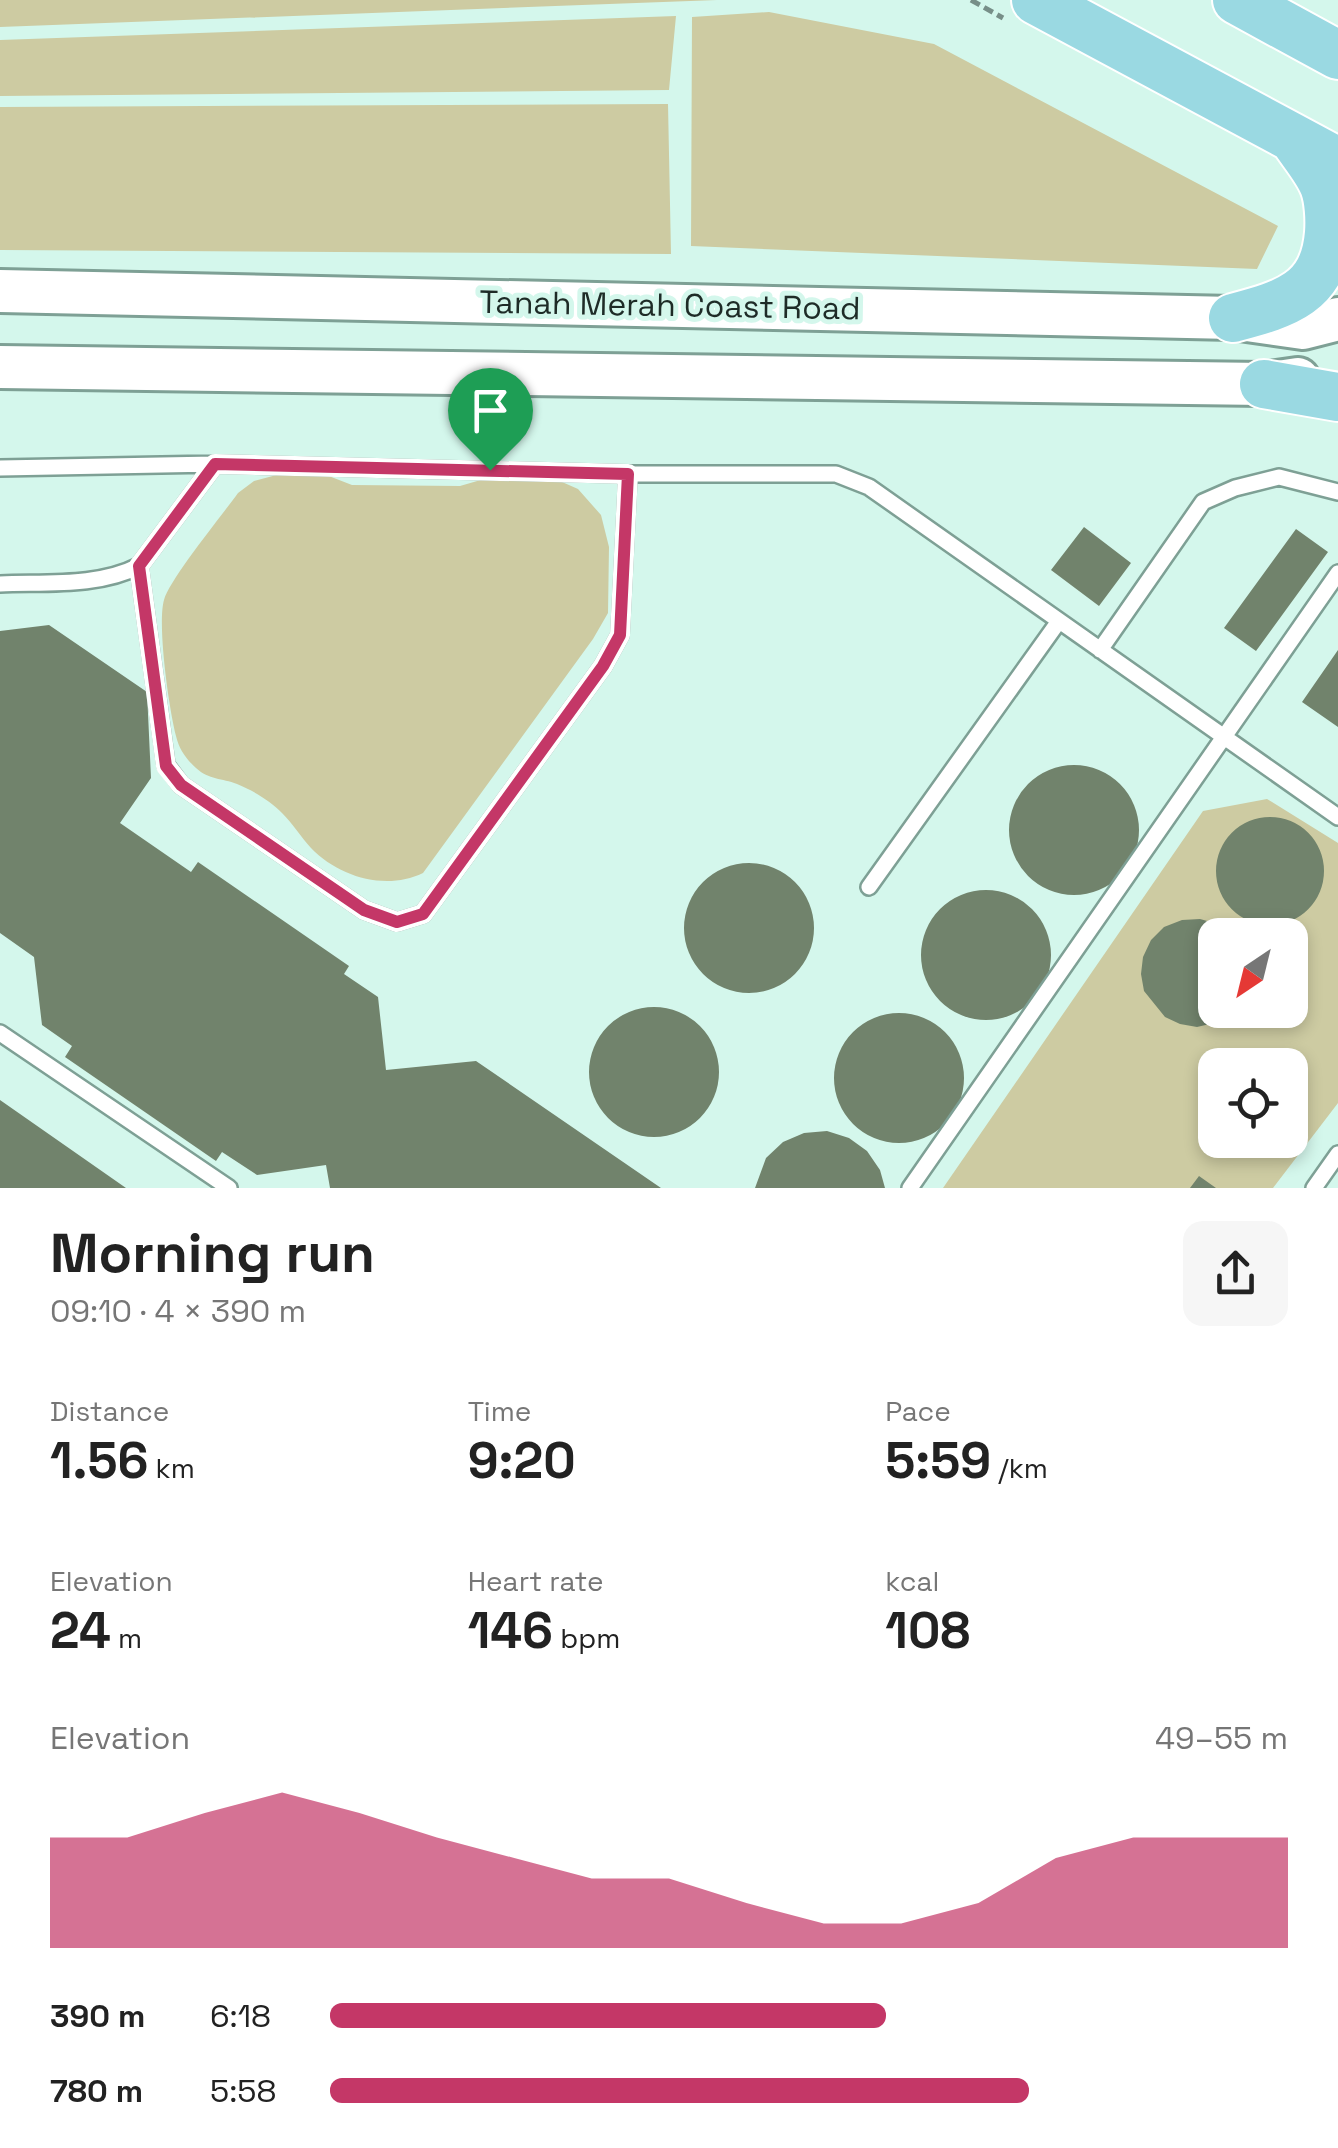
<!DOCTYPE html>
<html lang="en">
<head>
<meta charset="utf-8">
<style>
	:root { --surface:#fff; --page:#f6f6f6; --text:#222; --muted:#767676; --accent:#c43767 }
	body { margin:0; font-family:"Space Grotesk",sans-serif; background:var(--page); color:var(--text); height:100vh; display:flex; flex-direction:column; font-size:38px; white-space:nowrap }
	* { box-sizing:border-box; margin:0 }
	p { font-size:32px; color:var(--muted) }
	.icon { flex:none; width:55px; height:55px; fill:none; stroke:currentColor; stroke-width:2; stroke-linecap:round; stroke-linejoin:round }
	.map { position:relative; height:1188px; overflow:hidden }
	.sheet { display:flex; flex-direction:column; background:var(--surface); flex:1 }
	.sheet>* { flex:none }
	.needle { width:65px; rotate:215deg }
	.buttons { position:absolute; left:1198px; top:918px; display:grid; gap:20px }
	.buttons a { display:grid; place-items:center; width:110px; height:110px; border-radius:20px; background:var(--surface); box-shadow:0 5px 15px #0003; font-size:50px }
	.pin { position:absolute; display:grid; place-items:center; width:85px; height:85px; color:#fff; margin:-102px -42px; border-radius:50% 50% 50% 0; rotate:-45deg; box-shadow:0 0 10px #0007 }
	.pin .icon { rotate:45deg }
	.round { display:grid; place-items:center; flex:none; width:105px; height:105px; border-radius:20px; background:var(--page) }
	.headline { display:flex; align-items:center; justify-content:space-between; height:170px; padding:0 50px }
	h1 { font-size:55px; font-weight:700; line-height:75px }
	.figures { display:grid; grid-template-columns:repeat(3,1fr); gap:15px; height:170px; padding:10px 50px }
	.figures div { display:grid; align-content:center }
	.figures b { font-size:50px; font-weight:700 }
	.figures small { font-size:28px; font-weight:400 }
	.figures p { font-size:28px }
	.chart { height:280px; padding:20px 50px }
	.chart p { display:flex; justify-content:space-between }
	.chart svg { width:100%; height:180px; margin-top:10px; fill:var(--accent); opacity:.7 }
	ul { padding:0 50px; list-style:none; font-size:32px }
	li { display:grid; grid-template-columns:160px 120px 1fr; align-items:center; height:75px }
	li i { height:25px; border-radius:12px; background:var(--accent) }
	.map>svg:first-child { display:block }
	.green { fill:#cdcba2; fill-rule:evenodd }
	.building { fill:#71836c }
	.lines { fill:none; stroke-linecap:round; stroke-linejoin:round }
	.lane-casing { stroke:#7ea095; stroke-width:20 }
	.secondary-casing { stroke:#7ea095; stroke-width:48 }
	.primary-casing { stroke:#fff; stroke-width:52 }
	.path { stroke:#778f88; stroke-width:5; stroke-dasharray:10 5; stroke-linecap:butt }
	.lane { stroke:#fff; stroke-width:15 }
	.secondary { stroke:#fff; stroke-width:42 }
	.primary { stroke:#9ad9e2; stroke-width:48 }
	.route-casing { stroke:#fff; stroke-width:20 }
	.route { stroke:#c43767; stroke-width:12 }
	.labels { text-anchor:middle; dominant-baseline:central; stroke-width:10; stroke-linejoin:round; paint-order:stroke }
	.street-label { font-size:32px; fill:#1e2b27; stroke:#d4f7ec }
</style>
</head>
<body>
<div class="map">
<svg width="1338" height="1188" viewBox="0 0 1338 1188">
	<rect width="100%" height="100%" fill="#d4f7ec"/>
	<path class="green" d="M 0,0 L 717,0 L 0,27 Z
		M 769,12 L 934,44 L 1278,226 L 1257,269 L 691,246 L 692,17 Z
		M 676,16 L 669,90 L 0,96 L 0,40 Z
		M 668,104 L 671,254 L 0,250 L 0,107 Z
		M 284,473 L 321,473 L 352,485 L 460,486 L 491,477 L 553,478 L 578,489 L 601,515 L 609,547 L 608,613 L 593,639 L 423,873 C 386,891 339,877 311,848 C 301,837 293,824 282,813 C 271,801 252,790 237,784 C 222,778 209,780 196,768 C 186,759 179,749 176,736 C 169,709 157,625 164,600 C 169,580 223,514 238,493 L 254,481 Z
		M 1267,799 L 1338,843 L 1338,1103 L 1273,1188 L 943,1188 L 1203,811 ZM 1215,935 L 1290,935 L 1290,1010 L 1215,1010 ZM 1215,1065 L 1290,1065 L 1290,1140 L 1215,1140 Z"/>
	<path class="building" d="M 1084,527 L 1131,563 L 1099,606 L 1051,570 Z
		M 1296,529 L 1328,552 L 1256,651 L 1224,628 Z
		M 49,625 L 147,692 L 151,778 L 120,823 L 191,872 L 198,862 L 349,966 L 344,974 L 378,997 L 386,1070 L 476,1061 L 661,1188 L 330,1188 L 326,1165 L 257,1175 L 222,1152 L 216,1161 L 65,1057 L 72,1046 L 42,1025 L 34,957 L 0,933 L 0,631 Z
		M 1338,650 L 1338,727 L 1302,702 Z
		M1009 830a65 65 0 1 1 130 0a65 65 0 1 1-130 0Z
		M1216 871a54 54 0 1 1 108 0a54 54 0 1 1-108 0Z
		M684 928a65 65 0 1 1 130 0a65 65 0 1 1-130 0Z
		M921 955a65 65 0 1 1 130 0a65 65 0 1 1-130 0Z
		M 1200,919 L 1218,924 L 1233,935 L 1215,935 L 1215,1010 L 1234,1010 L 1214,1023 L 1197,1027 L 1180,1024 L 1165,1017 L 1144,991 L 1141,974 L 1143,957 L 1151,940 L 1164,927 L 1182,920 Z
		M589 1072a65 65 0 1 1 130 0a65 65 0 1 1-130 0Z
		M834 1078a65 65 0 1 1 130 0a65 65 0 1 1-130 0Z
		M 0,1100 L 126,1188 L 0,1188 Z
		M 827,1131 L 849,1138 L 867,1151 L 880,1170 L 885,1188 L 755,1188 L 766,1158 L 783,1142 L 804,1133 Z
		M 1199,1176 L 1216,1188 L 1190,1188 Z"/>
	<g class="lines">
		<defs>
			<path id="lane" d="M 0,468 L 215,464 L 628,474 L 836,474 L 869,487 L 1338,817
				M 139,566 L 166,765 L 181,785 L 364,910 L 397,922 L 423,914 L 603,666 L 620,635 L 628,474
				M 0,584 C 46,582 98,587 139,566 L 215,464
				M 1100,650 L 1203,502 L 1235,488 L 1279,477 L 1338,492
				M 869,887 L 1059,621
				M 0,1033 L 229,1188
				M 910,1188 L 1338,573
				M 1314,1188 L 1338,1154"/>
			<path id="secondary" d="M 0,291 L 1233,318 L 1303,328 L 1338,319
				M 0,367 L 1264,384 L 1298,379"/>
			<path id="primary" d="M 1036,0 L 1338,162
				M 1237,0 L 1338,55
				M 1233,318 C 1285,304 1324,294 1329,233 C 1330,219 1329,199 1324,186 C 1318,170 1303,153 1294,139
				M 1264,384 L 1338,397"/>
		</defs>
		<use href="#lane" class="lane-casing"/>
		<use href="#secondary" class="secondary-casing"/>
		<use href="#primary" class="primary-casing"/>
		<path class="path" d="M 971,0 L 1003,18"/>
		<use href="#lane" class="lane"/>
		<use href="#secondary" class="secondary"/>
		<use href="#primary" class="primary"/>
	</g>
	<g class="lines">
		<defs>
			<path id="route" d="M 215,464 L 628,474 L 620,635 L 603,666 L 423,914 L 397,922 L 364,910 L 181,785 L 166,766 L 139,566 Z"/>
		</defs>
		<use href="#route" class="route-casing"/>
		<use href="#route" class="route"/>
	</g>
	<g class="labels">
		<g class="street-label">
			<text transform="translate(670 305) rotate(1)">Tanah Merah Coast Road</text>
		</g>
	</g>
</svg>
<div class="buttons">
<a><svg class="needle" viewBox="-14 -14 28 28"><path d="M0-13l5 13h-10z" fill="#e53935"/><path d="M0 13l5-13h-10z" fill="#767676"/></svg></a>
<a><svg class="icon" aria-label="locate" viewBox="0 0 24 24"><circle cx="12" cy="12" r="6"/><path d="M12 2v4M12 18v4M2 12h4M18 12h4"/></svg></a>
</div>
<div class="pin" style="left:490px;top:470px;background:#1e9e55"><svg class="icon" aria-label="arrive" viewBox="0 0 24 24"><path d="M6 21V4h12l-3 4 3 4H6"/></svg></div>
</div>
<section class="sheet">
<div class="headline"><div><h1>Morning run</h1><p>09:10 · 4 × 390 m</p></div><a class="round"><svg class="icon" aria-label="share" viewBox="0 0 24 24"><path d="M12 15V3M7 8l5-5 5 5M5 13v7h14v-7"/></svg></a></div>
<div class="figures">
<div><p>Distance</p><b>1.56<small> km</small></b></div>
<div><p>Time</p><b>9:20</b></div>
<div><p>Pace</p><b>5:59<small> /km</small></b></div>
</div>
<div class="figures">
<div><p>Elevation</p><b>24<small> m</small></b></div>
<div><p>Heart rate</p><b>146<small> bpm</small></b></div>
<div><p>kcal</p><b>108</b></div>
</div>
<div class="chart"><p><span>Elevation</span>49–55 m</p>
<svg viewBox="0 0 160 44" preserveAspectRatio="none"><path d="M0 44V17L10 17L20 11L30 6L40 11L50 17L60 22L70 27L80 27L90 33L100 38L110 38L120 33L130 22L140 17L150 17L160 17V44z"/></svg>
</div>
<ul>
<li><b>390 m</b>6:18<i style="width:58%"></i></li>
<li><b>780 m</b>5:58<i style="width:73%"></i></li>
</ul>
</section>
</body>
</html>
